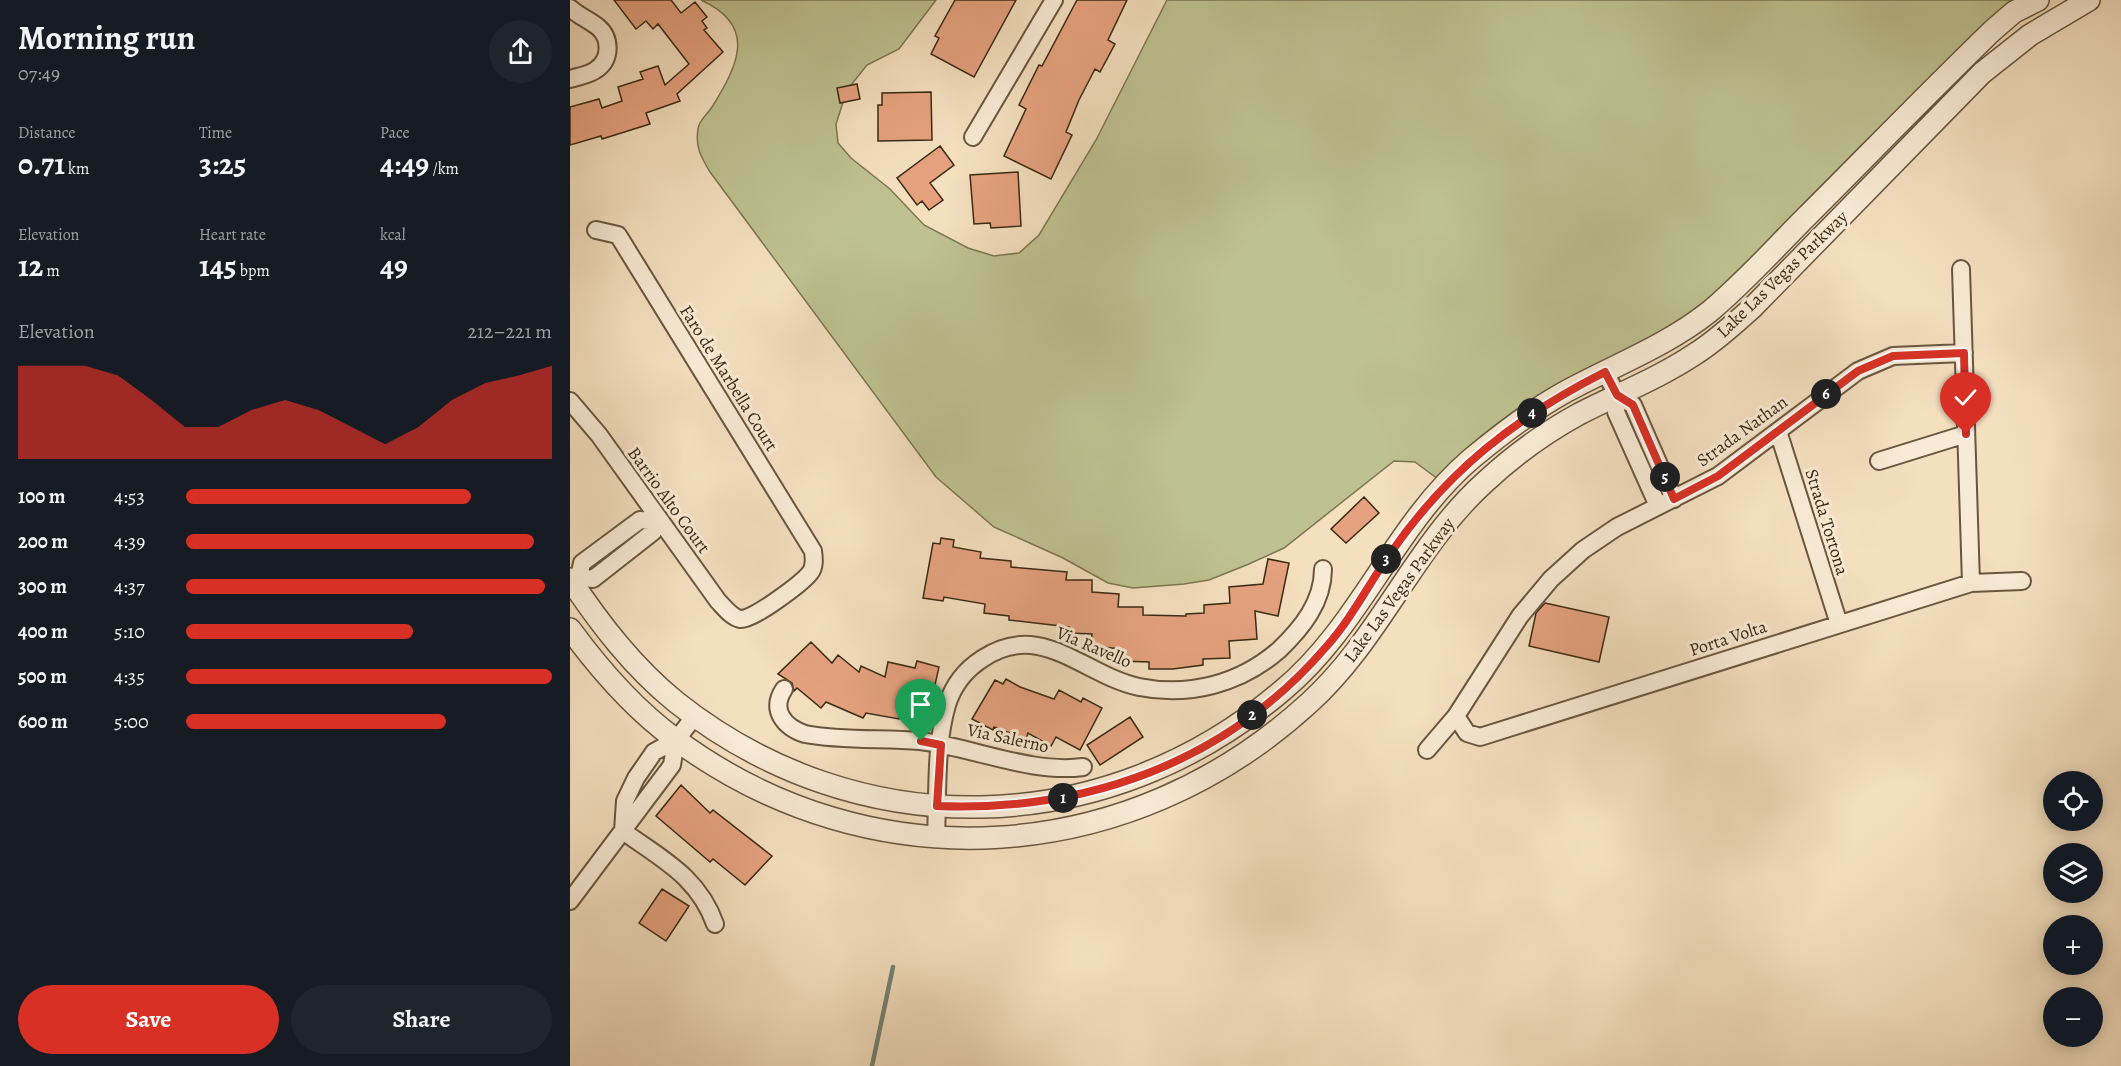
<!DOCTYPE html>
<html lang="en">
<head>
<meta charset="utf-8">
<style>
	:root { --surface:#171b24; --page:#20242c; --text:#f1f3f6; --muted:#9ea1a6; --accent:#d93025 }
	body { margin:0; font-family:Alegreya,serif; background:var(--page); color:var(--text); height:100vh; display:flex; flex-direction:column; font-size:22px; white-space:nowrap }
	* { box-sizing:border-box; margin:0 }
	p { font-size:20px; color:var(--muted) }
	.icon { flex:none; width:33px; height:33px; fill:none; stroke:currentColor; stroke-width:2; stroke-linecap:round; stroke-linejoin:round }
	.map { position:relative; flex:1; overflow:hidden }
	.sheet { display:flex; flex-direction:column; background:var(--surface); width:570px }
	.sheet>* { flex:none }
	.controls { position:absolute; left:1473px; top:771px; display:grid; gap:12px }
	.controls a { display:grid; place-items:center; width:60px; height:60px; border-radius:50%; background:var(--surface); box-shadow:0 3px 15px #0003; font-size:30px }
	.pin { position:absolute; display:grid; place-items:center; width:51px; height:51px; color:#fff; margin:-62px -26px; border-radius:50% 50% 50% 0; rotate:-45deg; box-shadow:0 0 6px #0007 }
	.pin .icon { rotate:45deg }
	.km { position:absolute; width:30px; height:30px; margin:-15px; border-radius:50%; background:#222; color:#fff; font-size:16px; line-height:30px; text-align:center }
	.round { display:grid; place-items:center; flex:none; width:63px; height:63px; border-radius:32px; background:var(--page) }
	.summary { display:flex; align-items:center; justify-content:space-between; height:102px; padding:0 18px }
	h1 { font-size:33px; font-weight:700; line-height:45px }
	.figures { display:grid; grid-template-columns:repeat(3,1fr); gap:9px; height:102px; padding:6px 18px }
	.figures div { display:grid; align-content:center }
	.figures b { font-size:30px; font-weight:700 }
	.figures small { font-size:16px; font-weight:400 }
	.figures p { font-size:16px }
	.chart { height:168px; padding:12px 18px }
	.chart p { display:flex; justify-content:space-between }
	.chart svg { width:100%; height:108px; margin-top:6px; fill:var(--accent); opacity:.7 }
	.primary-button { display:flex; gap:12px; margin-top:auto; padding:12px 18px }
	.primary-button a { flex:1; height:69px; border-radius:36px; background:var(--accent); color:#fff; font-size:24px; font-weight:700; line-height:69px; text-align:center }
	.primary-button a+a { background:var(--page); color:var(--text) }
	ul { padding:0 18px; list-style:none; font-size:20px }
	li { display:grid; grid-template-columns:96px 72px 1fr; align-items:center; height:45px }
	li i { height:15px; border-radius:8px; background:var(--accent) }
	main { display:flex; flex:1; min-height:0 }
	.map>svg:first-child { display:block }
	.green { fill:#bec190; stroke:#7c7652; stroke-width:1.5 }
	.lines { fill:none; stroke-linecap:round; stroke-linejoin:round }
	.stream { stroke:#758276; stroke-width:4.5 }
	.building { fill:#e6a27f; stroke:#3a2a13; stroke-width:1.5 }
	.minor-casing { stroke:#68573e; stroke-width:20 }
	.tertiary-casing { stroke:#68573e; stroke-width:24 }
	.minor { stroke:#f8ead5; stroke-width:16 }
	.tertiary { stroke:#f8ead5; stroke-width:21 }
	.route-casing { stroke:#fff; stroke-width:12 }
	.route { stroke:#d93025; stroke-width:8 }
	.labels { text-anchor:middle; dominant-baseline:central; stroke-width:6; stroke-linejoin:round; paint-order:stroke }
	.street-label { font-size:18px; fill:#3a2a13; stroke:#f8ead5 }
</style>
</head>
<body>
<main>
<section class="sheet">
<div class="summary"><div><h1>Morning run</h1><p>07:49</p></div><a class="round"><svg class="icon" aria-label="share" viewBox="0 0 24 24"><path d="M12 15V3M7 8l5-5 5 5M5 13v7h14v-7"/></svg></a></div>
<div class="figures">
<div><p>Distance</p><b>0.71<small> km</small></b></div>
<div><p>Time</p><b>3:25</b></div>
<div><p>Pace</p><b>4:49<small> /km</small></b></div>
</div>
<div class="figures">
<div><p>Elevation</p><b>12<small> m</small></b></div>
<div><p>Heart rate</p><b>145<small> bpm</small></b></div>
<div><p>kcal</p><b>49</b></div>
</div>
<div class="chart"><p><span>Elevation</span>212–221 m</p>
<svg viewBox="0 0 160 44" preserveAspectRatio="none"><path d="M0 44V6L10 6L20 6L30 10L40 20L50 31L60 31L70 24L80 20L90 24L100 31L110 38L120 31L130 20L140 13L150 10L160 6V44z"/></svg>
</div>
<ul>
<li><b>100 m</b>4:53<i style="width:78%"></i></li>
<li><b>200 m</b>4:39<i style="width:95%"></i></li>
<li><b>300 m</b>4:37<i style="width:98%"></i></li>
<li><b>400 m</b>5:10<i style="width:62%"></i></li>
<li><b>500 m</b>4:35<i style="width:100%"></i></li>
<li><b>600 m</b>5:00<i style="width:71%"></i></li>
</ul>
<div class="primary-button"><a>Save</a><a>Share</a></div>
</section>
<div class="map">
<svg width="1551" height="1066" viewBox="0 0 1551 1066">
	<rect width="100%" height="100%" fill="#f4dfbf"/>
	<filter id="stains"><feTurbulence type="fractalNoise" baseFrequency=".00333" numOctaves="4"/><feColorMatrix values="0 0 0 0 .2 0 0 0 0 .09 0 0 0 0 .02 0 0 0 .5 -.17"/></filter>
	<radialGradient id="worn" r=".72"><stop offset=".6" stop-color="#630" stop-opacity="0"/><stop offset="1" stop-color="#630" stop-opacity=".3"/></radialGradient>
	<path class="green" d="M 131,0 L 366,0 L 329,49 L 297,65 L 277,90 L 266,124 L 268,143 L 281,158 L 320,189 L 354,225 L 398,248 L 424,256 L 449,253 L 469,235 L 526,140 L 597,0 L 1456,0 L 1158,283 L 1107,324 L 868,479 L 845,462 L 824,461 L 714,548 L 679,564 L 639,580 L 614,584 L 563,588 L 538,583 L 493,558 L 424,527 L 366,477 L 140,172 C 131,157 125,147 128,129 C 129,120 137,115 142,107 C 168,65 188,26 131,0 Z"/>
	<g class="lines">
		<path class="stream" d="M 302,1066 L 323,967"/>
	</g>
	<path class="building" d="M 44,0 L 101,0 L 111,13 L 125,2 L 137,17 L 132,21 L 137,28 L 134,30 L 153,52 L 107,94 L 110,101 L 76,113 L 80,124 L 32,139 L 31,136 L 0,145 L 0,107 L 29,99 L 32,108 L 52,101 L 48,87 L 73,79 L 70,72 L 88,66 L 95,85 L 119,64 L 88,24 L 83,29 L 76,21 L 66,29 Z
		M 385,0 L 446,0 L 404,77 L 361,54 L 369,38 L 365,36 Z
		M 507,0 L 557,0 L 538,40 L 545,44 L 530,72 L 525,69 L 509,100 L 496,132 L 502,135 L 481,179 L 434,156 L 456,109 L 449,105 L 469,65 L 472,66 Z
		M 287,84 L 290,99 L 270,103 L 267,88 Z
		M 361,92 L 362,140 L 308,141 L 308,105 L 312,105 L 312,93 Z
		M 370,146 L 384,165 L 360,183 L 373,200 L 359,210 L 352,201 L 347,205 L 327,178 Z
		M 448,172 L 451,226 L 421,228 L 420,223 L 404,224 L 400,175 Z
		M 794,497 L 809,513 L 776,543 L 761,529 Z
		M 371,538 L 384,540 L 383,547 L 411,552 L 410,558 L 441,561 L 441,567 L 497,572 L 496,580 L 522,580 L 522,592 L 549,594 L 548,607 L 573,607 L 573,615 L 616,616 L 616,614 L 634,613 L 634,605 L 660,603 L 659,587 L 693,584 L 698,559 L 719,563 L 708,616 L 685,611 L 687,639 L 659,641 L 660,658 L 633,659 L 633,665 L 603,669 L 579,669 L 579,662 L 551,661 L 552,649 L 521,646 L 522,634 L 499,633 L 499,627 L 439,620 L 439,616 L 414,613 L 415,604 L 374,597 L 373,601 L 353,598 L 363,543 L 370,544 Z
		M 975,603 L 1039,617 L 1029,662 L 959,646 L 966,613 Z
		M 241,642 L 262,663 L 268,655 L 289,672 L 291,666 L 315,677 L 318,662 L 345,668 L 347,661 L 369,667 L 357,720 L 330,713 L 329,719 L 296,713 L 293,718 L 256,702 L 251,708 L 227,688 L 224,691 L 222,683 L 208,674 Z
		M 436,679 L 450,687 L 484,699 L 489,690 L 511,702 L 513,698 L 532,708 L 510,750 L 486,737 L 481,746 L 458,733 L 456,739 L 424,727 L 423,730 L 402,719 L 425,680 L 433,684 Z
		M 560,717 L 573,737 L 530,765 L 517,745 Z
		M 111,785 L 140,813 L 143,810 L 202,856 L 175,885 L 143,859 L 140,862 L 86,816 Z
		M 92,889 L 119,906 L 96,941 L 69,923 Z"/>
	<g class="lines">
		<defs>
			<path id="minor" d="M 0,8 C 9,16 19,20 28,27 C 41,38 41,59 27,69 C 20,75 9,76 0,79
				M 403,137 L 484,0
				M 1391,269 L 1401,583
				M 1035,372 L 1047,395 L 1046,412 L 1088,506
				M 1047,395 L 1063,405 L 1104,499
				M 0,401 L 29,435 L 148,601 C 154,607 161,617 170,619 C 182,621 232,583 240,573 C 245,567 244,558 243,551 L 48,235 L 26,230
				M 1208,431 L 1269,624
				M 1309,461 L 1396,434
				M 9,577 L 23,579 L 83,532 L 83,521
				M 0,584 L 9,577 L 12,563 L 70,520 L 83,521 L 87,518
				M 214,689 C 200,710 214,727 235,734 C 272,741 312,738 350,741 C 402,747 461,774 513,767
				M 886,716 L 897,733 L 910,737 L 1401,583 L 1452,581
				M 857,750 L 886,716 L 950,616 L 981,579 L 1013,550 L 1047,527 L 1148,476 L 1288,371 L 1323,356 L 1394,353
				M 53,831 L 55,801 L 66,778 L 84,752 L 106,740 L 125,716
				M 53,831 C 91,859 128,876 145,924
				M 366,836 C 368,794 365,746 377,705 C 383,686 395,670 412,659 C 471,619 513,675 569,687 C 619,697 670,684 709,650 C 732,628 753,602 753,569
				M 0,901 L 102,765 L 106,740"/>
			<path id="tertiary" d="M 0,579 C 30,624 63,667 106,702 C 289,847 536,841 713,690 C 791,625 824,525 901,459 C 931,434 962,410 997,391 C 1045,365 1096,346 1139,312 C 1174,283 1204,249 1236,217 C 1298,155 1359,92 1422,31 L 1444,12 L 1468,0
				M 0,629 C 30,670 64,709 105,739 C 302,885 560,867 739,703 C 810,639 844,546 915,482 C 943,456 976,432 1009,414 C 1048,394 1089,378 1125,354 C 1146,341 1164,324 1182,308 L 1412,73 L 1460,35 L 1519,0"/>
		</defs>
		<use href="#minor" class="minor-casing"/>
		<use href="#tertiary" class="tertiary-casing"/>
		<use href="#minor" class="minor"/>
		<use href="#tertiary" class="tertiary"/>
	</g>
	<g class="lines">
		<defs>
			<path id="route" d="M 351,741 L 371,745 L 367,806 C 517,812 656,763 756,647 C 782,618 798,585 820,554 C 877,471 946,417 1035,372 L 1047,395 L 1063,405 L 1104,499 L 1148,476 L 1288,371 L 1323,356 L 1394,353 L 1396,434"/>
		</defs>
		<use href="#route" class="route-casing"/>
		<use href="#route" class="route"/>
	</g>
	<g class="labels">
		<g class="street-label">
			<text transform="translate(1212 274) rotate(-44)">Lake Las Vegas Parkway</text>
			<text transform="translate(159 378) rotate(58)">Faro de Marbella Court</text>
			<text transform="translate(1172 431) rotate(-36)">Strada Nathan</text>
			<text transform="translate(99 500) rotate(54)">Barrio Alto Court</text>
			<text transform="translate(1257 522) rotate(73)">Strada Tortona</text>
			<text transform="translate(829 590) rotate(-54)">Lake Las Vegas Parkway</text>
			<text transform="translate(1158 638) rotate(-18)">Porta Volta</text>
			<text transform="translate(524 647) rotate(23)">Via Ravello</text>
			<text transform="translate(438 738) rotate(12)">Via Salerno</text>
		</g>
	</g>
	<rect width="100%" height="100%" filter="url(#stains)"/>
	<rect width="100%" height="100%" fill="url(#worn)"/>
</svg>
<div class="controls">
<a><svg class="icon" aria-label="locate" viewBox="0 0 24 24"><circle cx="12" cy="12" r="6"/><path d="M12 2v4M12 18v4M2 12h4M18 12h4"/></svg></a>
<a><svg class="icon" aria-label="layers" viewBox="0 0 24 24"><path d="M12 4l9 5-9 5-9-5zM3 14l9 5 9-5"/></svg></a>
<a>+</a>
<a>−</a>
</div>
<div class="pin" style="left:351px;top:741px;background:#1e9e55"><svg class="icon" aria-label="arrive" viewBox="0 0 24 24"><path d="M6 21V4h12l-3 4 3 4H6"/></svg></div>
<div class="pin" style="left:1396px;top:434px;background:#d93025"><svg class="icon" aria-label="check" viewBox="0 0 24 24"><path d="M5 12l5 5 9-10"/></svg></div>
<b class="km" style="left:493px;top:798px">1</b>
<b class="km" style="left:682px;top:715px">2</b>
<b class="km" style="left:816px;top:559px">3</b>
<b class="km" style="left:962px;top:413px">4</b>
<b class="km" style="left:1095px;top:477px">5</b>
<b class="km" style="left:1256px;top:394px">6</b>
</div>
</main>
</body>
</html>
